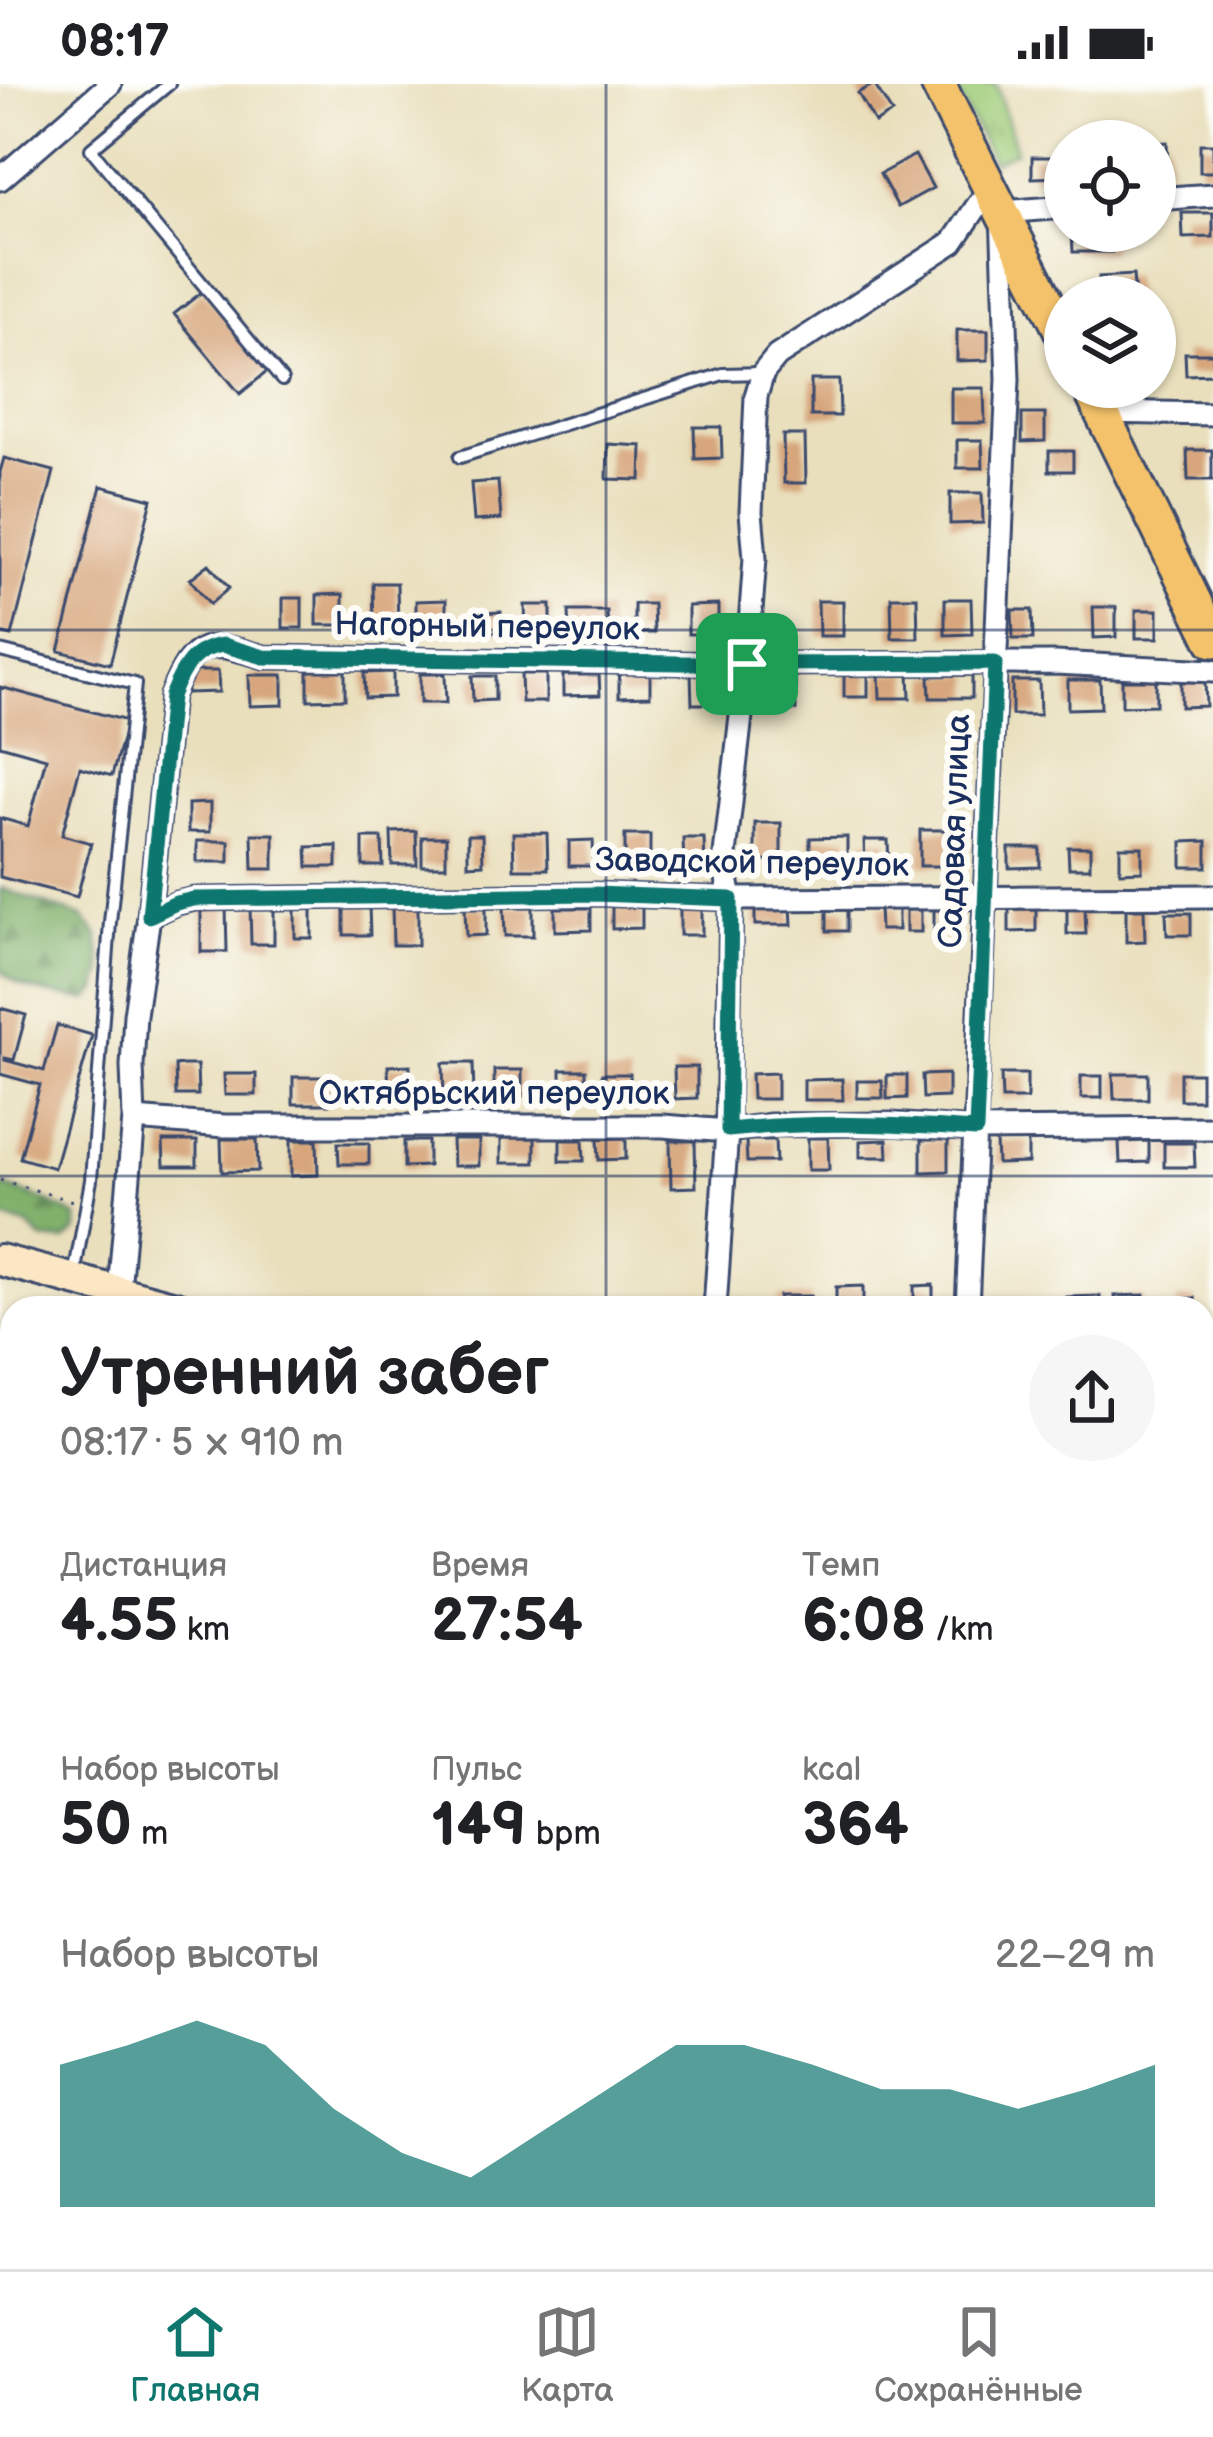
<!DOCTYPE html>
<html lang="ru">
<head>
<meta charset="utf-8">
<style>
	:root { --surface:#fff; --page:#f6f6f6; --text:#202124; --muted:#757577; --line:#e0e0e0; --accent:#0f766e }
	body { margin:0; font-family:"Balsamiq Sans",sans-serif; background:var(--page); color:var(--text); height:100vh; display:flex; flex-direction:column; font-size:45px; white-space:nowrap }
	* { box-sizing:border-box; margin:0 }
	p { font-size:39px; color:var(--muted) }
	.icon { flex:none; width:66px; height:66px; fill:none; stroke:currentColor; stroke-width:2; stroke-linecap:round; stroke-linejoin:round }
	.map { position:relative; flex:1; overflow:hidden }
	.drawer { position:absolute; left:0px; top:1212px; width:1215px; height:975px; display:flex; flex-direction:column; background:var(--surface); border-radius:36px 36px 0 0; box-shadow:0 3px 9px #0004 }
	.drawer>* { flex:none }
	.tools { position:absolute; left:1044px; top:36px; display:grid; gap:24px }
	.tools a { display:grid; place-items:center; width:132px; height:132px; border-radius:50%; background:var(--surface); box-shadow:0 3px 9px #0004; font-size:60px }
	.pin { position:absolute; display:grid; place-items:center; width:102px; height:102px; color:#fff; margin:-51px; border-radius:24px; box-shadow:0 6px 18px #0006 }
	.round { display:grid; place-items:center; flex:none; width:126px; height:126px; border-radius:63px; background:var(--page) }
	.summary { display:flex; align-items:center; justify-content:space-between; height:204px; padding:0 60px }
	h1 { font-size:66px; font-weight:800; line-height:90px }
	.metrics { display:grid; grid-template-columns:repeat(3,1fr); gap:18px; height:204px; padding:12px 60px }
	.metrics div { display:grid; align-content:center }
	.metrics b { font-size:60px; font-weight:800 }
	.metrics small { font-size:33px; font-weight:400 }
	.metrics p { font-size:33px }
	.chart { height:336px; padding:24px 60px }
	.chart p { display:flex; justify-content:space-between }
	.chart svg { width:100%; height:216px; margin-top:12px; fill:var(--accent); opacity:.7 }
	.status { display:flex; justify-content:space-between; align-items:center; height:84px; padding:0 60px; background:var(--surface); direction:ltr }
	.status svg { height:33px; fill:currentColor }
	.menu { display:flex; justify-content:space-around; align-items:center; height:168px; border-top:3px solid var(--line); background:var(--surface); font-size:33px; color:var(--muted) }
	.menu a { display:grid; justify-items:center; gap:6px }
	.menu .current { color:var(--accent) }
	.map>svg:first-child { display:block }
	.built { fill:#d6d2b4 }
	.grass { fill:url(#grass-tufts); stroke:#5e7e6c; stroke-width:3 }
	.forest { fill:url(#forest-firs); stroke:#4e7064; stroke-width:3 }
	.garden { fill:url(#garden-furrows); stroke:#5e7e6c; stroke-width:3 }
	.building { fill:#d7a67b }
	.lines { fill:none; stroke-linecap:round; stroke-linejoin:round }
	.service-casing { stroke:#3a496c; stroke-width:16 }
	.minor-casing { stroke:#3a496c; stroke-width:27 }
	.tertiary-casing { stroke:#3a496c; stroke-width:33 }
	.secondary-casing { stroke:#3a496c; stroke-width:36 }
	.primary-casing { stroke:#3a496c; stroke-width:39 }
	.path { stroke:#3a496c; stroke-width:3; stroke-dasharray:3 9; stroke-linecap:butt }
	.service { stroke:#fff; stroke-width:10 }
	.minor { stroke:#fff; stroke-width:21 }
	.tertiary { stroke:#fff; stroke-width:27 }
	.secondary { stroke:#fbe7c3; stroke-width:30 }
	.primary { stroke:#f4c26a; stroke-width:33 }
	.route-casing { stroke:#fff; stroke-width:24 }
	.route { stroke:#0f766e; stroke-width:15 }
	.grid { fill:none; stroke:#1b2f5e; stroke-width:3; stroke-opacity:0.55 }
	.labels { text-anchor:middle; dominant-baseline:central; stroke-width:12; stroke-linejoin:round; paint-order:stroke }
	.street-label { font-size:33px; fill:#1b2f5e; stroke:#fdfcf7 }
</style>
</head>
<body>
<div class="status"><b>08:17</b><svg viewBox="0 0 49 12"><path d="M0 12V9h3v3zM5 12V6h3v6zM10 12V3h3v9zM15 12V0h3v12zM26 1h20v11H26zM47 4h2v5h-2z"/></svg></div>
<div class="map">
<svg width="1213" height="2185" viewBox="0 0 1213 2185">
	<defs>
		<pattern id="grass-tufts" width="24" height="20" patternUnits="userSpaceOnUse" patternTransform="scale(3)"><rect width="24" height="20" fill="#a0cd7a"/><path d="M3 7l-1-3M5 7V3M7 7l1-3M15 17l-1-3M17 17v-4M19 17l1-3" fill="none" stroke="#89b06c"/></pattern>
		<pattern id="forest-firs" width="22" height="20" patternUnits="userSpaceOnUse" patternTransform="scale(3)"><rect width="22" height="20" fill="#80b06a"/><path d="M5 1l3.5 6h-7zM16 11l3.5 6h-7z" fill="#68905a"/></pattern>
		<pattern id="garden-furrows" width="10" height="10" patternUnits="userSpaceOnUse" patternTransform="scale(3)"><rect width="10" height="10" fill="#a0cd7a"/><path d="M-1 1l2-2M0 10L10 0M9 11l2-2" fill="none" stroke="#89b06c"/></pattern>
	</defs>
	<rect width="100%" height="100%" fill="#fdfcf7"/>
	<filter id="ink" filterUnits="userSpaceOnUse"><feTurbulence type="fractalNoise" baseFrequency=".00833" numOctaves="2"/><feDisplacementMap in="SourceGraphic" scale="24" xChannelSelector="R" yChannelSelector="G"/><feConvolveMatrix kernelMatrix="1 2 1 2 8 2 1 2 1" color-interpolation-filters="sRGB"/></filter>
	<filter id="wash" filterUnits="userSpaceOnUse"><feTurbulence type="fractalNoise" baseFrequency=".004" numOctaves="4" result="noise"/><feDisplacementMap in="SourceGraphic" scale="48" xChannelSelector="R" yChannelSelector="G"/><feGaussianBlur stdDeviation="2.7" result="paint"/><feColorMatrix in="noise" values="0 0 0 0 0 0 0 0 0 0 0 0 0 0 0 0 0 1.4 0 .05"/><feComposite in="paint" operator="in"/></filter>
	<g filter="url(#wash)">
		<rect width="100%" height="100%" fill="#e9dfbc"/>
		<path class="built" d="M 224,2175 L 436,2175 L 453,2185 L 219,2185 Z"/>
		<path class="grass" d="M 953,0 L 996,0 L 1016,67 L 993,78 Z
			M 0,1740 L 12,1745 L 12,2175 L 93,2175 L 88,2185 L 0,2185 Z"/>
		<path class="forest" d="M 0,804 L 82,833 L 98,852 L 103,888 L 97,906 L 88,916 C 60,911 19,909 0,885 Z
			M 7,1103 L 46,1117 L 77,1133 L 77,1146 L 65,1157 L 42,1155 L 27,1141 L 0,1133 L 0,1103 Z
			M 0,1800 L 12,1800 L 12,1863 L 0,1864 Z
			M 186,2175 L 241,2175 L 239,2185 L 186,2185 Z"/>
		<path class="garden" d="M 1203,1397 L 1213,1398 L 1213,1478 L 1203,1477 Z"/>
		<g id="blocks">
			<path class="building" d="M 874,0 L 892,29 L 875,39 L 858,9 Z
				M 1167,58 L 1168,82 L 1155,82 L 1155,59 Z
				M 1200,60 L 1213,60 L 1213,88 L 1200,88 Z
				M 915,71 L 933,104 L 898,123 L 880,90 Z
				M 1032,73 L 1065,73 L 1065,93 L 1032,94 Z
				M 1182,129 L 1213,129 L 1213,153 L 1183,154 Z
				M 1112,147 L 1112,168 L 1073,168 L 1072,148 Z
				M 1133,191 L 1135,213 L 1100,213 L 1099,193 Z
				M 203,207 L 268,287 L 240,310 L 174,230 Z
				M 957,246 L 988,246 L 988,276 L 957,277 Z
				M 1185,269 L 1213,269 L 1213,290 L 1186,291 Z
				M 811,296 L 839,296 L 840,332 L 811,332 Z
				M 951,304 L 984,304 L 985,339 L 951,339 Z
				M 1022,330 L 1045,330 L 1045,357 L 1022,358 Z
				M 694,343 L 721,343 L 722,374 L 695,375 Z
				M 783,351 L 805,351 L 806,399 L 784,399 Z
				M 957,356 L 982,356 L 983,384 L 957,384 Z
				M 608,360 L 642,362 L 641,396 L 607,395 Z
				M 1187,366 L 1212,366 L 1212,396 L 1188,396 Z
				M 1049,367 L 1073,367 L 1073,387 L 1049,387 Z
				M 4,374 L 54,387 L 12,552 L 0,549 L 0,388 Z
				M 498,397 L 501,435 L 474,437 L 471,399 Z
				M 101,402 L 152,415 L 110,580 L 59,567 Z
				M 950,409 L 982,409 L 983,439 L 950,440 Z
				M 209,480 L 229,504 L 210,520 L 190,495 Z
				M 373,499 L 397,499 L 398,544 L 374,544 Z
				M 343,510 L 343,541 L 317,541 L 317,511 Z
				M 891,513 L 917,513 L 918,554 L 892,554 Z
				M 283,514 L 302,514 L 302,544 L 283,544 Z
				M 945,515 L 971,515 L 972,550 L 945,551 Z
				M 446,516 L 446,543 L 416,543 L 416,517 Z
				M 818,517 L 843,517 L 843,552 L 819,552 Z
				M 634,520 L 653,520 L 654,549 L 634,549 Z
				M 525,521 L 551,521 L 551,547 L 526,548 Z
				M 718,521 L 718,550 L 688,550 L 688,522 Z
				M 1093,523 L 1116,523 L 1116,553 L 1094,554 Z
				M 1012,526 L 1032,526 L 1033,555 L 1013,555 Z
				M 1136,526 L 1158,526 L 1158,554 L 1136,554 Z
				M 569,527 L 607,527 L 608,550 L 570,551 Z
				M 501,528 L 502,548 L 480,548 L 479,529 Z
				M 186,587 L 218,587 L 219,608 L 187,609 Z
				M 308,587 L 345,587 L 345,615 L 308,616 Z
				M 393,588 L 393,613 L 365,614 L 364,589 Z
				M 868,588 L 868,613 L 844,613 L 844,589 Z
				M 619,589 L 650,589 L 650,612 L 619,613 Z
				M 909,589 L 910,614 L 880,614 L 879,590 Z
				M 420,590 L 445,590 L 446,619 L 420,619 Z
				M 521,590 L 546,590 L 546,618 L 522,618 Z
				M 691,590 L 713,590 L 713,620 L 692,620 Z
				M 795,590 L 796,626 L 770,626 L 770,591 Z
				M 249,591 L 283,591 L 283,621 L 250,622 Z
				M 563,591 L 599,591 L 600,611 L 563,612 Z
				M 972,591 L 972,614 L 930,614 L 929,592 Z
				M 472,592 L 495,592 L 495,616 L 473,617 Z
				M 1068,596 L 1100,596 L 1101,624 L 1068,625 Z
				M 1122,596 L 1156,596 L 1156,621 L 1122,622 Z
				M 1012,597 L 1039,597 L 1040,631 L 1012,631 Z
				M 1181,598 L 1205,598 L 1206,622 L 1181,623 Z
				M 0,603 L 127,637 L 112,692 L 80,683 L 62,751 L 91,759 L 77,813 L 0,793 L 0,734 L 28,742 L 46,674 L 0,661 Z
				M 210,719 L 210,748 L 188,748 L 188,720 Z
				M 755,739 L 781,739 L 781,777 L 755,777 Z
				M 920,746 L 958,746 L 959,782 L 920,782 Z
				M 416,747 L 417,781 L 392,781 L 391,748 Z
				M 513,749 L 547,749 L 548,785 L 514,785 Z
				M 252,750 L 274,750 L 274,785 L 253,785 Z
				M 468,751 L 482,751 L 483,780 L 468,781 Z
				M 625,751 L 650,751 L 650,781 L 625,782 Z
				M 422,753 L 446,753 L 446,782 L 422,782 Z
				M 847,753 L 847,785 L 810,785 L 810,754 Z
				M 363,754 L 382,754 L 383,782 L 363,782 Z
				M 683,754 L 704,754 L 705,782 L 684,782 Z
				M 593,756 L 594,782 L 569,782 L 569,757 Z
				M 864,756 L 888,756 L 889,782 L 865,782 Z
				M 197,757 L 229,757 L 229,778 L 197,778 Z
				M 1207,757 L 1207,783 L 1182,783 L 1182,758 Z
				M 337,762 L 337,783 L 308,783 L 307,763 Z
				M 1068,763 L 1090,763 L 1090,784 L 1069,784 Z
				M 1120,763 L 1142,763 L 1142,787 L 1120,788 Z
				M 1009,764 L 1040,764 L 1040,783 L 1009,784 Z
				M 418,820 L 418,861 L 393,861 L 392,821 Z
				M 344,821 L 369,821 L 370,851 L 344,851 Z
				M 791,821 L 792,841 L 755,841 L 755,822 Z
				M 201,822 L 226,822 L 227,868 L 201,868 Z
				M 250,822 L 274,822 L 274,860 L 251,860 Z
				M 612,822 L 642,822 L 642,844 L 612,845 Z
				M 312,823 L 312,854 L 295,854 L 295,824 Z
				M 504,823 L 533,823 L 533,852 L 505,852 Z
				M 680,823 L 702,823 L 702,851 L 680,851 Z
				M 879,823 L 898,823 L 898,846 L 880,846 Z
				M 465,824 L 486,824 L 486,851 L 466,852 Z
				M 555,824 L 591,824 L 591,846 L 555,847 Z
				M 1067,824 L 1085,824 L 1086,850 L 1067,850 Z
				M 827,825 L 847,825 L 847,847 L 827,847 Z
				M 1009,825 L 1036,825 L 1036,847 L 1009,848 Z
				M 1126,825 L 1144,825 L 1145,857 L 1126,858 Z
				M 906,826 L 921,826 L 921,848 L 906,848 Z
				M 934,826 L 956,826 L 957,847 L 934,848 Z
				M 1166,829 L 1191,829 L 1191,851 L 1167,851 Z
				M 0,924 L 26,931 L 14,976 L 5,974 L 5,976 L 44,987 L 57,941 L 92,951 L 54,1084 L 20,1074 L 40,1001 L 0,990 Z
				M 443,979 L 473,979 L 474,1012 L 444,1013 Z
				M 175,981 L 197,981 L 198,1011 L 176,1011 Z
				M 410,981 L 410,1013 L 389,1013 L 388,982 Z
				M 674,983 L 697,983 L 697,1014 L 675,1015 Z
				M 494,986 L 522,986 L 522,1012 L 494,1012 Z
				M 561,986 L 586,986 L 586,1013 L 561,1013 Z
				M 777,989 L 777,1015 L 752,1015 L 751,990 Z
				M 1180,989 L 1201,989 L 1201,1016 L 1180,1016 Z
				M 224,990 L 256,990 L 256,1011 L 225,1011 Z
				M 602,990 L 630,990 L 630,1014 L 603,1014 Z
				M 948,990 L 948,1013 L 923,1014 L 922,991 Z
				M 1001,990 L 1027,990 L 1027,1015 L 1002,1015 Z
				M 1113,990 L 1148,990 L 1148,1015 L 1114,1015 Z
				M 887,991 L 907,991 L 907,1014 L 887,1015 Z
				M 1081,992 L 1102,992 L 1102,1014 L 1081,1014 Z
				M 293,993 L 328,993 L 329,1020 L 293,1020 Z
				M 842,995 L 843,1016 L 804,1016 L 804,996 Z
				M 857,997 L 882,997 L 883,1014 L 857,1014 Z
				M 351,999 L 376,999 L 376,1017 L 352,1017 Z
				M 501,1054 L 535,1054 L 535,1079 L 501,1079 Z
				M 626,1054 L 626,1075 L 599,1076 L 598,1055 Z
				M 808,1054 L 828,1054 L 829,1086 L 808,1086 Z
				M 221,1055 L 257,1055 L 258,1087 L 222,1088 Z
				M 291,1056 L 317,1056 L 318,1091 L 291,1092 Z
				M 452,1056 L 479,1056 L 479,1082 L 453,1082 Z
				M 560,1056 L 583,1056 L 584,1077 L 560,1077 Z
				M 746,1056 L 775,1056 L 776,1078 L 747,1078 Z
				M 887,1056 L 888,1073 L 860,1073 L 860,1057 Z
				M 921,1056 L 948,1056 L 948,1087 L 921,1088 Z
				M 163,1057 L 197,1057 L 197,1082 L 164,1082 Z
				M 404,1057 L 428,1057 L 428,1082 L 404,1083 Z
				M 670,1057 L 695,1057 L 696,1103 L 671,1104 Z
				M 996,1057 L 1028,1057 L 1028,1079 L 997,1080 Z
				M 1149,1057 L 1149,1078 L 1120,1079 L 1119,1058 Z
				M 338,1059 L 369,1059 L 369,1080 L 339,1080 Z
				M 1164,1059 L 1194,1059 L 1195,1083 L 1164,1083 Z
				M 933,1201 L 933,1224 L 914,1224 L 914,1202 Z
				M 863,1202 L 863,1224 L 836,1224 L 836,1203 Z
				M 1144,1211 L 1144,1224 L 1116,1224 L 1115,1212 Z
				M 779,1212 L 811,1212 L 811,1224 L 779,1224 Z
				M 1100,1212 L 1100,1224 L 1066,1224 L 1066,1213 Z
				M 1195,1214 L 1195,1224 L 1177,1224 L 1176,1215 Z
				M 1025,1215 L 1025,1224 L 990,1224 L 990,1216 Z
				M 0,1668 L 12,1682 L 12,1697 L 0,1707 Z
				M 1206,1677 L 1213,1677 L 1213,1705 L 1205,1705 Z
				M 1203,1718 L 1213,1719 L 1213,1753 L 1203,1753 Z
				M 1203,1760 L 1213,1761 L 1213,1783 L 1203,1783 Z
				M 1203,1846 L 1213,1847 L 1213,1871 L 1203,1870 Z
				M 1203,1916 L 1213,1917 L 1213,1947 L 1203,1947 Z
				M 1203,1981 L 1213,1981 L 1213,2001 L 1203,2000 Z
				M 1203,2023 L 1212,2024 L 1211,2054 L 1203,2053 Z
				M 1203,2073 L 1212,2074 L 1210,2104 L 1203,2103 Z
				M 762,2175 L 792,2175 L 791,2183 L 762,2182 Z
				M 862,2175 L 886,2175 L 886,2185 L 862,2185 Z
				M 942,2175 L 978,2175 L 977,2185 L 941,2185 Z
				M 1059,2175 L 1083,2175 L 1083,2185 L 1059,2185 Z
				M 1095,2175 L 1119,2175 L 1119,2185 L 1095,2185 Z"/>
		</g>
	</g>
	<g filter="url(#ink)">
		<use href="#blocks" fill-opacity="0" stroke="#3a496c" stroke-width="3"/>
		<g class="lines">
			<defs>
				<path id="service" d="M 169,0 L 91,65 L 282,296
					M 460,373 L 723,290 L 763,289
					M 0,567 L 135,600 L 110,838 L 91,1096 L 74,1192
					M 0,1471 L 12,1474
					M 0,1512 L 12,1496"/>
				<path id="minor" d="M 0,95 L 110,0
					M 1155,115 L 1213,111
					M 1101,328 L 1213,330
					M 149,832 L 177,819 L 195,815 L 595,810 L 731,815 L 1213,812
					M 134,1035 L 225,1042 L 663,1042 L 727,1047 L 771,1041 L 892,1040 L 976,1046 L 1213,1044
					M 119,1207 L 134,1035 L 132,982 L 135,931 L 149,832 L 171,612 C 194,553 209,557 264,573 L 747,580 L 1056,579 L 1213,587
					M 715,1224 L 727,1047 L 731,815 L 724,779 L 747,580 L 755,474 L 751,428 L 756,312 L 763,289 L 777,272 L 953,158 L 990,103
					M 967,1224 L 1008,295 L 1002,128 L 1065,123
					M 1203,1549 L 1213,1550
					M 1203,1896 L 1213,1896
					M 507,2175 L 526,2185
					M 914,2185 L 914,2175"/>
				<path id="tertiary" d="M 667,2185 L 668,2175"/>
				<path id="secondary" d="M 0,1176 L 179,1224
					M 1203,1298 L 1213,1298"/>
				<path id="primary" d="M 938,0 L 1065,254
					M 1089,303 L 1213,556"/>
			</defs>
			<use href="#service" class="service-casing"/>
			<use href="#minor" class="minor-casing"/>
			<use href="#tertiary" class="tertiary-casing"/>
			<use href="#secondary" class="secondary-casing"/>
			<use href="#primary" class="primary-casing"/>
			<path class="path" d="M 0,1096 L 73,1117"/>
			<use href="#service" class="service"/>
			<use href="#minor" class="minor"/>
			<use href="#tertiary" class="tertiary"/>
			<use href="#secondary" class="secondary"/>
			<use href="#primary" class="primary"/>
		</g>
	</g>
	<g class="lines" filter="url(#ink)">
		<defs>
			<path id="route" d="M 223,561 L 264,573 L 747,580 L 995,579 L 976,1046 C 893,1040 810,1037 728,1046 L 731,815 L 595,810 L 194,815 L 176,819 L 149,832 L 171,612 C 182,585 192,565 223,561 Z"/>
		</defs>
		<use href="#route" class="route-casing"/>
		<use href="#route" class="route"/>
	</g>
	<path class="grid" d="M 606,0 L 606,1224M 0,546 L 1213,546M 0,1092 L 1213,1092M 0,1639 L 12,1639M 1203,1639 L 1213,1639M 606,2175 L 606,2185"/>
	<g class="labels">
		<g class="street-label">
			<text transform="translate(487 543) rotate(1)">Нагорный переулок</text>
			<text transform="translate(955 747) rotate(-88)">Садовая улица</text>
			<text transform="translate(752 779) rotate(1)">Заводской переулок</text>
			<text x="494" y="1010">Октябрьский переулок</text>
		</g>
	</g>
</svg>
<div class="tools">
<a><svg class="icon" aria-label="locate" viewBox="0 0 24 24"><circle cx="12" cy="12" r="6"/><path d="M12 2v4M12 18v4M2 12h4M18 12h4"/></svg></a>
<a><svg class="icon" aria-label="layers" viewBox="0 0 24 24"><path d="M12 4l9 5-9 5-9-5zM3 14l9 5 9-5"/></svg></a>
</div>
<div class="pin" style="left:747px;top:580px;background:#1e9e55"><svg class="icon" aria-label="arrive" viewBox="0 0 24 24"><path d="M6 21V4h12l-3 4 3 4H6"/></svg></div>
<section class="drawer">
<div class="summary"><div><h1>Утренний забег</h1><p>08:17 · 5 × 910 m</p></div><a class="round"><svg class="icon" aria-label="share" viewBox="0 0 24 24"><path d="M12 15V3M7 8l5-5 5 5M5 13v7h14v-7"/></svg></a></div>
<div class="metrics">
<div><p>Дистанция</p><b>4.55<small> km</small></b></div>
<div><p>Время</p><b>27:54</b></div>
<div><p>Темп</p><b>6:08<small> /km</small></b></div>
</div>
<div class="metrics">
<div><p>Набор высоты</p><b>50<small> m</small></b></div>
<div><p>Пульс</p><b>149<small> bpm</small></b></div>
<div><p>kcal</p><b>364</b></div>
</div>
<div class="chart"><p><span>Набор высоты</span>22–29 m</p>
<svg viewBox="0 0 160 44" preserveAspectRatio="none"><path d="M0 44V15L10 11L20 6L30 11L40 24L50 33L60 38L70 29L80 20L90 11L100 11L110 15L120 20L130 20L140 24L150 20L160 15V44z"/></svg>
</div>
</section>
</div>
<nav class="menu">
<a class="current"><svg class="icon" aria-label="home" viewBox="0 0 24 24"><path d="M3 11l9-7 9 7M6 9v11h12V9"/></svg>Главная</a>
<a><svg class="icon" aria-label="map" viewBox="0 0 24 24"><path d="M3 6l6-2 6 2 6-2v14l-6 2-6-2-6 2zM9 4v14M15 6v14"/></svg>Карта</a>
<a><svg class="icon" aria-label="saved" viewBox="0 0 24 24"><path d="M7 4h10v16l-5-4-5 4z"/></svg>Сохранённые</a>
</nav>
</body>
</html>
